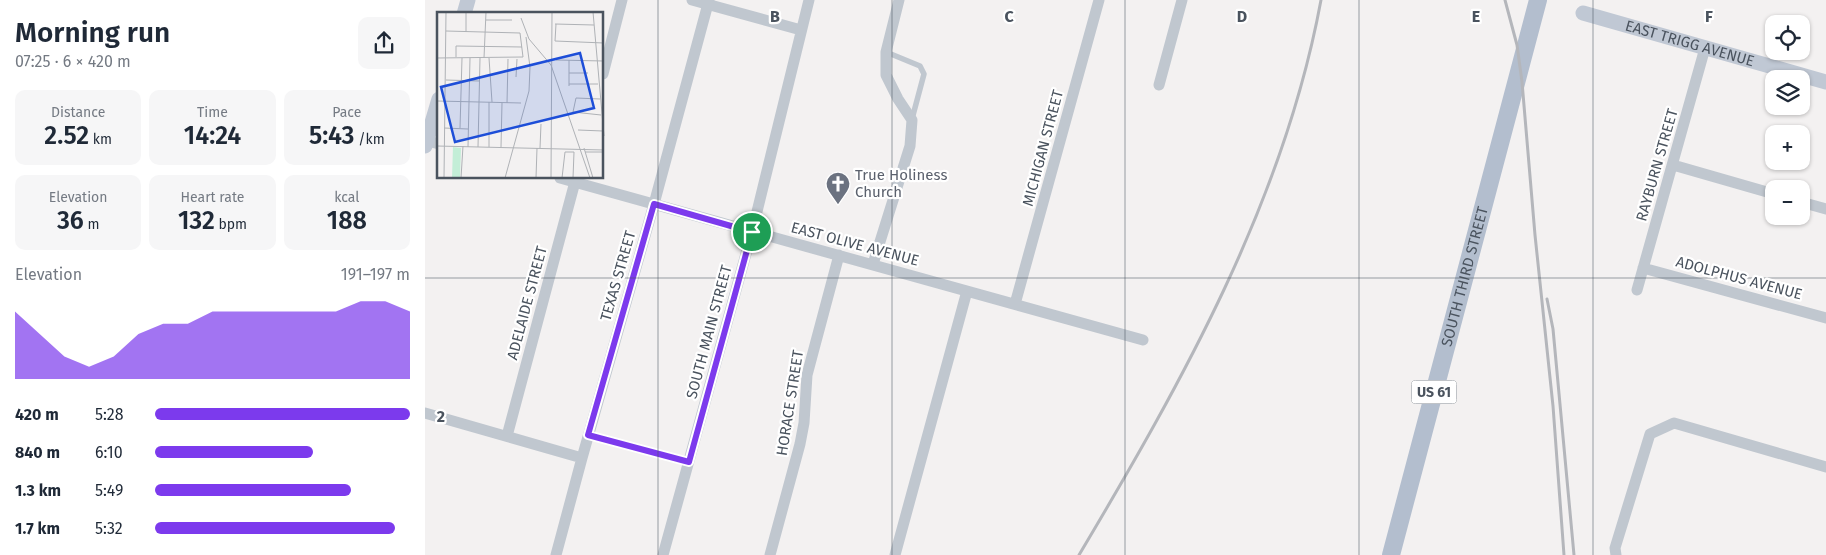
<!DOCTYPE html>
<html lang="en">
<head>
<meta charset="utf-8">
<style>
	:root { --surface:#fff; --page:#f6f6f7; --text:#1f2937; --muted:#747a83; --accent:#7c3aed }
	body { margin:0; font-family:"Fira Sans",sans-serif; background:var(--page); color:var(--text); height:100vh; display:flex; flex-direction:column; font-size:19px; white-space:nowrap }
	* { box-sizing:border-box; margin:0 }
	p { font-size:16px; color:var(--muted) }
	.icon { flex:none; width:28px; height:28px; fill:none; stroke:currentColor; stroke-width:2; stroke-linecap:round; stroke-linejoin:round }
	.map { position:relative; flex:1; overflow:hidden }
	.sheet { display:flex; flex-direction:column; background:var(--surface); width:425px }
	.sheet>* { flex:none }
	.controls { position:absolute; left:1340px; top:15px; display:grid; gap:10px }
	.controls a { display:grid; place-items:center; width:45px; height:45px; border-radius:10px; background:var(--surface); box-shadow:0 1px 4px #0004; font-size:25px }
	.pin { position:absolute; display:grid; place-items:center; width:42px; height:42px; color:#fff; margin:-21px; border:2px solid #fff; border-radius:50%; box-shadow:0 1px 5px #0007 }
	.round { display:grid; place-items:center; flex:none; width:52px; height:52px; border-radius:10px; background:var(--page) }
	.summary { display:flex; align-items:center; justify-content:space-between; height:85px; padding:0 15px }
	h1 { font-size:28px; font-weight:600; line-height:38px }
	.stats { display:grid; grid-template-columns:repeat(3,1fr); gap:8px; height:85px; padding:5px 15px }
	.stats div { display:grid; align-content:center; border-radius:10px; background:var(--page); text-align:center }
	.stats b { font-size:25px; font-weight:600 }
	.stats small { font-size:14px; font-weight:400 }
	.stats p { font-size:14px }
	.chart { height:140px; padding:10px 15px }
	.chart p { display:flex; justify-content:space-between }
	.chart svg { width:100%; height:90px; margin-top:5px; fill:var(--accent); opacity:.7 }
	ul { padding:0 15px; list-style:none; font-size:16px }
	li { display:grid; grid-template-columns:80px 60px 1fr; align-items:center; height:38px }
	li i { height:12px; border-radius:6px; background:var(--accent) }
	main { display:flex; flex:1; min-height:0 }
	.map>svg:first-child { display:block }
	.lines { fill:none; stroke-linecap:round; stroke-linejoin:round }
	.lane { stroke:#c0c7cf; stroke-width:5.5 }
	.street { stroke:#c0c7cf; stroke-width:11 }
	.secondary { stroke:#c0c8d4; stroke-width:15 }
	.primary { stroke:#b3bece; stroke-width:18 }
	.rail { stroke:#b4b6bb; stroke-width:3 }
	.route-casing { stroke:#fff; stroke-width:10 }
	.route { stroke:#7c3aed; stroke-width:6 }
	.grid { fill:none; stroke:#4a535e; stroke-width:1; stroke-opacity:0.55 }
	.labels { text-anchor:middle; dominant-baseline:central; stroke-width:4.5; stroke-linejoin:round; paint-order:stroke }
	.shield { fill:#fff; stroke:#80878e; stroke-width:1 }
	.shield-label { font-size:14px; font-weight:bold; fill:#4a535e }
	.street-label { font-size:15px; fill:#4a535e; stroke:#fff }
	.worship-label { font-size:15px; fill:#5b616d; stroke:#fff; text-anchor:start }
	.inset-road { fill:none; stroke:#afb2b6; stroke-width:1 }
	.view { fill:#1d4ed8; fill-opacity:0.15; stroke:#1d4ed8; stroke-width:2.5 }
	.inset-edge { fill:none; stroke:#4a535e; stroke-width:2.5 }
	.grid-label { font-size:16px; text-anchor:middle; font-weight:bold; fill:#4a535e; stroke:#fff; stroke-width:4.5; stroke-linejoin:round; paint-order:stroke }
</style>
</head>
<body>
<main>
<section class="sheet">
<div class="summary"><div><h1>Morning run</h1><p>07:25 · 6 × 420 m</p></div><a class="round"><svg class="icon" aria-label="share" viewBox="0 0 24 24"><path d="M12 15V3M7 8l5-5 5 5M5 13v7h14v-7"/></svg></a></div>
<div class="stats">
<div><p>Distance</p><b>2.52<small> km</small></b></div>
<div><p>Time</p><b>14:24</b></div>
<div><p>Pace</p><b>5:43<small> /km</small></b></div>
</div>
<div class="stats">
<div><p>Elevation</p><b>36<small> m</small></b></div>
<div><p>Heart rate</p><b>132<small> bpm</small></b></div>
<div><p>kcal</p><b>188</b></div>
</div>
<div class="chart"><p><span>Elevation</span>191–197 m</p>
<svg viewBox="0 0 160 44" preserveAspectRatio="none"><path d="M0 44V11L10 22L20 33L30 38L40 33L50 22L60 17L70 17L80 11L90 11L100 11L110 11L120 11L130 11L140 6L150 6L160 11V44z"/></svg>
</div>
<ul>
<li><b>420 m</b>5:28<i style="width:100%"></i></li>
<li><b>840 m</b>6:10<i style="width:62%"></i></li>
<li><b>1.3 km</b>5:49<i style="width:77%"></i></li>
<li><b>1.7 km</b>5:32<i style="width:94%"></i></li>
</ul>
</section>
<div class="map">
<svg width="1401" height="555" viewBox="0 0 1401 555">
	<rect width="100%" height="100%" fill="#f3f1f1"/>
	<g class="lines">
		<path class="lane" d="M 461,52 L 495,66 L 499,74 L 487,119
			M 163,435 L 264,462"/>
		<path class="street" d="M 267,0 L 376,30
			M 178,74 L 197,0
			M 734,85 L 757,0
			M 0,140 L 14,144
			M 1248,165 L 1349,194
			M 135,178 L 718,340
			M 1376,202 L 1401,209
			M 448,264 L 485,146 L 487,120 L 473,99 L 461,75 L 461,52 L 474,0
			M 1218,268 L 1401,318
			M 1212,290 L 1280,48
			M 590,304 L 674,0
			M 0,413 L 157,458
			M 82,436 L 151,178
			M 131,555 L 157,458 L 229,204 L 284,0
			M 238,555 L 327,232 L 384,0
			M 345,555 L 375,444 L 379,423 L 382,375 L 414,255
			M 470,555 L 542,291
			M 1191,555 L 1190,548 L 1225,434 L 1249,423 L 1401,467"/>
		<g class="secondary">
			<path id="s1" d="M 1158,13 L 1401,82"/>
			<path d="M 39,14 L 43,0"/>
			<path d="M 0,146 L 14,99"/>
		</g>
		<path class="primary" id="s2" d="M 966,555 L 1113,0"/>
		<path class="rail" d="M 1080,0 L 1092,45 L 1097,82 L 1110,235 L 1128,406 L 1139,555
			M 1122,299 L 1128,329 L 1149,555
			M 654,555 C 757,382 859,201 896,0"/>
	</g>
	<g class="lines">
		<defs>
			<path id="route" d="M 229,204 L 327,232 L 264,462 L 163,435 Z"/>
		</defs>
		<use href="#route" class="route-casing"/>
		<use href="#route" class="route"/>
	</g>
	<path class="grid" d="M 233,0 L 233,555M 467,0 L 467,555M 700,0 L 700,555M 934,0 L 934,555M 1168,0 L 1168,555M 0,278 L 1401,278"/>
	<defs>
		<symbol id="church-pin" viewBox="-11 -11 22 30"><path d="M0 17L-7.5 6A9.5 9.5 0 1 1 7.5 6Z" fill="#6b7280" stroke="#fff"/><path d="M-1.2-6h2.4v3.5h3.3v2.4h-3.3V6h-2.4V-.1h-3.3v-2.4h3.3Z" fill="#fff"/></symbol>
	</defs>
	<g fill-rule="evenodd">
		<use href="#church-pin" x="399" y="170" width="28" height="38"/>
	</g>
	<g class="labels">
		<rect class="shield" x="986.5" y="380.5" width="45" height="23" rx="4"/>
		<g class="shield-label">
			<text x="1009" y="392">US 61</text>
		</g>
		<g class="street-label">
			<text stroke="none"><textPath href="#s1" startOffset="111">EAST TRIGG AVENUE</textPath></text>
			<text transform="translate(618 148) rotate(-75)">MICHIGAN STREET</text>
			<text transform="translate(1232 165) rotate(-74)">RAYBURN STREET</text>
			<text transform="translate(430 244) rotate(15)">EAST OLIVE AVENUE</text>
			<text transform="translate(193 276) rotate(-74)">TEXAS STREET</text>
			<text stroke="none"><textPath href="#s2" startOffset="288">SOUTH THIRD STREET</textPath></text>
			<text transform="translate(1314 278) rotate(15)">ADOLPHUS AVENUE</text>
			<text transform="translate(102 303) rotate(-75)">ADELAIDE STREET</text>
			<text transform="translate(284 332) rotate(-75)">SOUTH MAIN STREET</text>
			<text transform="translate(365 403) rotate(-81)">HORACE STREET</text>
		</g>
		<g class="worship-label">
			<text x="430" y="175">True Holiness<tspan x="430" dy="17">Church</tspan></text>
		</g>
	</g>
	<g transform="translate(12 12)">
		<rect width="166" height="166" fill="#f3f1f1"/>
		<path d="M 16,135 L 24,136 L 23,166 L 15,166 Z" fill="#c3eed7"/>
		<path class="inset-road" d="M 29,0 L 29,20M 156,0 L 167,124M 84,6 L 92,27 L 114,53 L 153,166M 49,8 L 75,8M 118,12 L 157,13M 119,12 L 118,29 L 167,31M 19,45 L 19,34 L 85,35M 0,46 L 86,45 L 83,21 L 9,19M 47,46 L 49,0M 52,46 L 55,90M 119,48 L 167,49M 132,61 L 151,61M 79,65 L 80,47M 9,68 L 42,69M 132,72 L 161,72M 132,74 L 132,48M 163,87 L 139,86 L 136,100 L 164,103M 0,89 L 84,91M 52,90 L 52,135M 70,91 L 71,47M 7,116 L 31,117M 23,116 L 25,46M 141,118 L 166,119M 0,134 L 167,138M 31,135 L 33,46M 41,135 L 43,46M 64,135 L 65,91M 103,136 L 104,112M 147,136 L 156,166M 148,140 L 167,140M 7,166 L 9,0M 24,166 L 26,134M 68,166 L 92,79 L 93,55 L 89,25M 99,166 L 100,136M 114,166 L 115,0M 125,166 L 128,140 L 137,140 L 136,166"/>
		<path class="view" d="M 143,41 L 157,96 L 18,130 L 4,75 Z"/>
		<rect width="166" height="166" class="inset-edge"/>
	</g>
	<g class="grid-label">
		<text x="350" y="22">B</text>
		<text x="584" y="22">C</text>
		<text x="817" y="22">D</text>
		<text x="1051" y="22">E</text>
		<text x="1284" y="22">F</text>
		<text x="16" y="422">2</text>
	</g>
</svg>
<div class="controls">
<a><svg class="icon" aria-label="locate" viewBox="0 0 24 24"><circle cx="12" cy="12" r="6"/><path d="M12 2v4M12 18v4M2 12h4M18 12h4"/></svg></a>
<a><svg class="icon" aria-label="layers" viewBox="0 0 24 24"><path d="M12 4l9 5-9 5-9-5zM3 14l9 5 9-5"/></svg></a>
<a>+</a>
<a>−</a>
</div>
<div class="pin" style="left:327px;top:232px;background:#1e9e55"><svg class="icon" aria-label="arrive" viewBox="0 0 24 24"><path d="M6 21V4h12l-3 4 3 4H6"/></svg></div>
</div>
</main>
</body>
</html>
